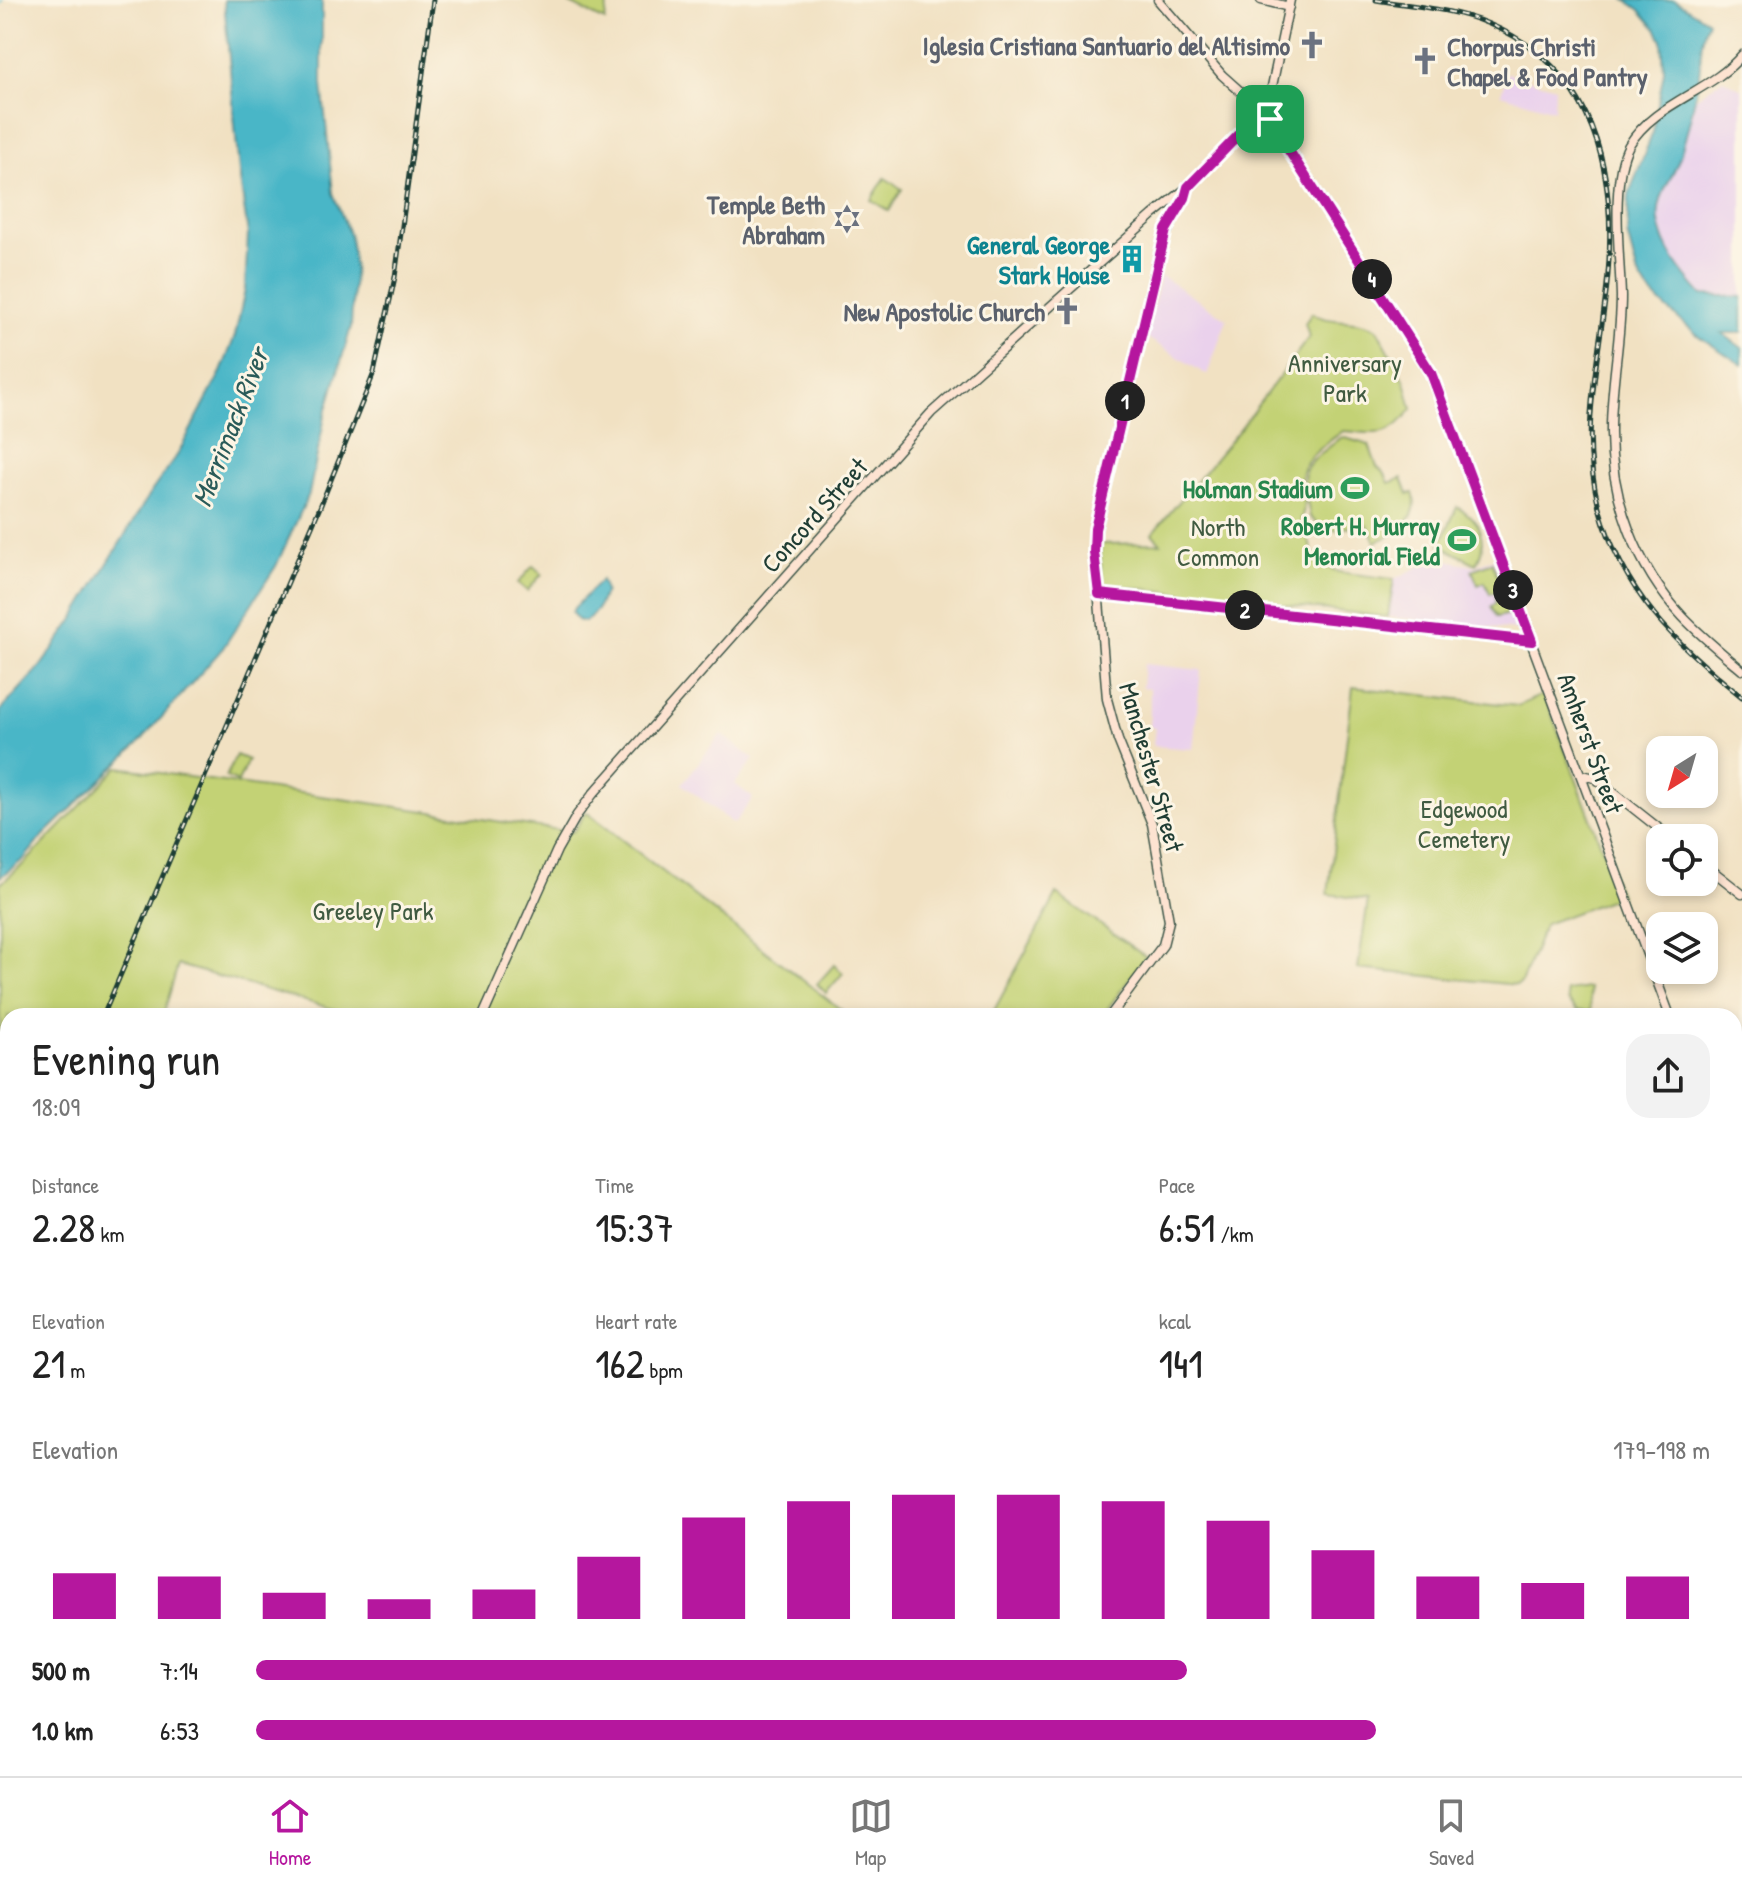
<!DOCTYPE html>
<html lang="en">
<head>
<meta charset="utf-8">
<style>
	:root { --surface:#fff; --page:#f2f2f2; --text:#222; --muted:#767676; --line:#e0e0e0; --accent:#b5179e }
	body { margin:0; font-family:"Patrick Hand",sans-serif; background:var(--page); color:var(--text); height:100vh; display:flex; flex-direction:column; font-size:30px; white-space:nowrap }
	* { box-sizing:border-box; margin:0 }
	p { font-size:26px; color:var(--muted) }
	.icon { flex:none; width:44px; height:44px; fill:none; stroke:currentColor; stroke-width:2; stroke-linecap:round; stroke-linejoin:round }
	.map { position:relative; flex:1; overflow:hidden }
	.details { position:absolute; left:0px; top:1008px; width:1742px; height:768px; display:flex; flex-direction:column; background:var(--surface); border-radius:24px 24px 0 0; box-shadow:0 4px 12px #0003 }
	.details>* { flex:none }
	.needle { width:52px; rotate:217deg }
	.controls { position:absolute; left:1646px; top:736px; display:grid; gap:16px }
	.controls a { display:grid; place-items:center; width:72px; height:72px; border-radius:16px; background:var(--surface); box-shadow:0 4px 12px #0003; font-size:40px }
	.pin { position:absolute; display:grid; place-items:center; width:68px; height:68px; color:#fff; margin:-34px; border-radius:16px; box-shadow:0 4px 12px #0006 }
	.km { position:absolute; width:40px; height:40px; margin:-20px; border-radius:50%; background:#222; color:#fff; font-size:22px; line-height:40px; text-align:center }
	.round { display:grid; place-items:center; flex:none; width:84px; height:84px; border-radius:24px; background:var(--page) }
	.headline { display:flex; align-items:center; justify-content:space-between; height:136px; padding:0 32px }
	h1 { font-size:44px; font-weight:600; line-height:60px }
	.stats { display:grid; grid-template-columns:repeat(3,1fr); gap:12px; height:136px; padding:8px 32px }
	.stats div { display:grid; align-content:center }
	.stats b { font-size:40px; font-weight:600 }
	.stats small { font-size:22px; font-weight:400 }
	.stats p { font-size:22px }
	.chart { height:224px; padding:16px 32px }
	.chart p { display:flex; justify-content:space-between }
	.chart svg { width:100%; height:144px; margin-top:8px; stroke:var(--accent); stroke-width:6 }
	ul { padding:0 32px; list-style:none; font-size:26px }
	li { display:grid; grid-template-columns:128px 96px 1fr; align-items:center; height:60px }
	li i { height:20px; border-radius:10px; background:var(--accent) }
	.dock { display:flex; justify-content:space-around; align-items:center; height:112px; border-top:2px solid var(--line); background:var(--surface); font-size:22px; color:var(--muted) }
	.dock a { display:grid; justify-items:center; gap:4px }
	.dock .active { color:var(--accent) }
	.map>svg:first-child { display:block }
	.built { fill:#ead1ec }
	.green { fill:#c3d275; stroke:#718854; stroke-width:2 }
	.water { fill:#4ab6c7; stroke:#347a7e; stroke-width:2 }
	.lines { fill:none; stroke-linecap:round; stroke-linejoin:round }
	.stream { stroke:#4ab6c7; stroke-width:2 }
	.secondary-casing { stroke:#3e5649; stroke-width:11 }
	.primary-casing { stroke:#3e5649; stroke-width:11 }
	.secondary { stroke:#fde3d1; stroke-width:8 }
	.primary { stroke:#fbba8d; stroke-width:8 }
	.rail-casing { stroke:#1f3d34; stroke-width:5 }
	.rail { stroke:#fcf5e5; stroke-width:2; stroke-dasharray:6; stroke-linecap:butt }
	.route-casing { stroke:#fff; stroke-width:16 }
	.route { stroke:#b5179e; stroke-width:10 }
	.labels { text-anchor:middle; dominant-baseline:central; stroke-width:6; stroke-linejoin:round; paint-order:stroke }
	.worship-label { font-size:26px; font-weight:bold; fill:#5b616d; stroke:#fcf5e5; text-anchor:end }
	.culture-label { font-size:26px; font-weight:bold; fill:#0d838f; stroke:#fcf5e5; text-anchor:end }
	.park-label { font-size:26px; fill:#405b41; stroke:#fcf5e5 }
	.leisure-label { font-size:26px; font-weight:bold; fill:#27864d; stroke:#fcf5e5; text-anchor:end }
	.street-label { font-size:26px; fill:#1f3d34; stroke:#fcf5e5 }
	.water-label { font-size:28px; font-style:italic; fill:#2a5b59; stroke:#fcf5e5 }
</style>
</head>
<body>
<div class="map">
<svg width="1742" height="1776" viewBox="0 0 1742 1776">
	<rect width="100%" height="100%" fill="#fcf5e5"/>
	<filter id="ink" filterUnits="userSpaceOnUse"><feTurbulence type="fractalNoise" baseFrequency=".0125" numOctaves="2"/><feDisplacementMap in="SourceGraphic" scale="16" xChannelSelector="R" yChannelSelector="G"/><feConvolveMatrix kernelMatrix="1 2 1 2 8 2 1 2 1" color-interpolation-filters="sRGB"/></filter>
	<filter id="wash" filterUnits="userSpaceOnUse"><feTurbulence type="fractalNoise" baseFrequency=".006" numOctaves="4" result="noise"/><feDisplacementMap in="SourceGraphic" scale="32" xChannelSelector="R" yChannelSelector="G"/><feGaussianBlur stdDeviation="1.8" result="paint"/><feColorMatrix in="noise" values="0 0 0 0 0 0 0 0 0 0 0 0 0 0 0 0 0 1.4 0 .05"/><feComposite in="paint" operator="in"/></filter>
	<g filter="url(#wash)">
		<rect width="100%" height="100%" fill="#f1e1c2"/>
		<path class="built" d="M 1507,73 L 1555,87 L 1554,110 L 1501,94 Z
			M 1723,79 L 1742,89 L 1742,297 L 1731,298 L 1702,295 L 1683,274 L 1669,252 L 1659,221 L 1659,201 L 1678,163 L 1694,99 Z
			M 1161,276 L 1227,319 L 1207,375 L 1146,337 Z
			M 1438,558 L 1476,566 L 1493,558 L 1520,628 L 1518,630 L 1388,617 L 1394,579 Z
			M 1144,664 L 1201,670 L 1193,749 L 1153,746 L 1155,728 L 1150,727 L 1150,689 L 1142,688 Z
			M 721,734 L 754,759 L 735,784 L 753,798 L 734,824 L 682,784 Z
			M 1425,1768 L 1507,1768 L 1504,1776 L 1422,1776 Z"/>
		<path class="green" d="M 562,0 L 608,0 L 605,21 Z
			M 885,178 L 902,189 L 889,211 L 871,200 Z
			M 1312,313 C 1331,325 1357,317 1377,329 L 1405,381 L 1412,409 C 1388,440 1379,433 1343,431 C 1329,442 1300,459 1301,479 C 1302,494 1307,505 1301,519 L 1316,562 L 1338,572 L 1394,579 L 1388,617 L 1102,584 L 1100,544 L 1161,543 L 1152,534 L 1236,434 L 1309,337 L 1305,323 Z
			M 1342,437 L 1369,445 L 1377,467 L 1385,474 L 1389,483 L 1402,478 L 1408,494 L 1413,493 C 1422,519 1395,535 1375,542 L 1368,525 L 1354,530 L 1348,527 C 1332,533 1323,529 1310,517 C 1300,462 1299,471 1342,437 Z
			M 1457,507 C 1480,519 1489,541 1476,564 L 1440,545 Z
			M 1492,562 L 1513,613 L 1497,617 L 1491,607 L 1496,603 L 1496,592 L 1490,594 L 1485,582 L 1478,585 L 1472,570 Z
			M 533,566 L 542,574 L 527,591 L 518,583 Z
			M 1353,687 L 1518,706 L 1544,694 L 1620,896 L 1545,924 L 1521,983 L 1517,985 L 1358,969 L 1368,900 L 1328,894 Z
			M 236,755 L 248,760 L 238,782 L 226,777 Z
			M 118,767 L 573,832 L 586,812 L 849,1016 L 358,1016 L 178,965 L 163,1016 L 8,1016 L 8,1143 L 0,1140 L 0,884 L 26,862 Z
			M 1057,894 L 1146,957 L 1102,1016 L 991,1016 Z
			M 834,965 L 843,973 L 826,993 L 817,984 Z
			M 1589,988 L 1591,1011 L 1577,1011 L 1568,1001 L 1566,991 Z"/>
		<path class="water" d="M 224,0 L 322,0 L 322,84 L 333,193 L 350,236 L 354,269 L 351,327 L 325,416 L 309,494 L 276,566 L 223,648 L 139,743 L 40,839 L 24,859 L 0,877 L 0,711 L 40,667 L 72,622 L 151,492 L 178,454 L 221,372 L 235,336 L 245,290 L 248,234 L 239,172 Z
			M 1626,0 L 1674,0 L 1708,21 C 1699,40 1702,60 1698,81 C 1694,105 1688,129 1681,153 C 1675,176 1655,196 1659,222 C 1664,251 1683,274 1702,295 L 1742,297 L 1742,333 L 1722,333 L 1742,348 L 1742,365 L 1700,337 L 1665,307 L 1647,289 L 1637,272 L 1627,234 L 1629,194 L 1653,132 L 1664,71 L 1662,40 L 1657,30 L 1640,10 Z
			M 601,580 L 605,591 L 597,610 L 585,622 L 578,620 L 572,613 L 574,608 Z"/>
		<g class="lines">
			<path class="stream" d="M 0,4 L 2,0"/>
		</g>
	</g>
	<g filter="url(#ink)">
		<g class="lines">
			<defs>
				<path id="secondary" d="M 1158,0 L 1222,75 L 1269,117 L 1431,373 L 1670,1016
					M 1261,0 L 1289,7
					M 1742,55 C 1711,92 1655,102 1629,145 C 1610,179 1620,256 1621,296 C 1621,340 1611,384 1611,429 C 1610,497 1636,567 1683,617 C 1701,636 1722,653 1742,670
					M 1099,594 L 1532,641
					M 1582,775 L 1595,778 L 1671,838
					M 1704,864 L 1742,894
					M 483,1016 L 557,850 L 577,815 L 593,794 L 931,413 L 1153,215 L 1188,187 L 1264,108 L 1270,96 L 1290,0
					M 1110,1016 L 1163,945 L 1169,921 L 1152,824 L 1118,740 L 1107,699 L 1094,539 L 1162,243 L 1188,187
					M 1734,1231 L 1742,1259
					M 907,1768 L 908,1776"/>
				<path id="primary" d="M 1734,1525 L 1742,1524
					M 1734,1534 L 1742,1533
					M 174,1776 L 177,1768"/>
			</defs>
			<use href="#secondary" class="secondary-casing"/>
			<use href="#primary" class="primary-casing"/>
			<use href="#secondary" class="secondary"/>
			<use href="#primary" class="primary"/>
			<defs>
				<path id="rail" d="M 1376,0 C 1414,6 1454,9 1489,24 C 1608,74 1620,197 1604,309 C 1595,378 1581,438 1599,507 C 1623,594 1675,643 1742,697
					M 103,1016 L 320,507 L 374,373 L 395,277 L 433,0
					M 0,1254 L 8,1236"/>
			</defs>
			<use href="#rail" class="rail-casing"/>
			<use href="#rail" class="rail"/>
		</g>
	</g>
	<g class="lines" filter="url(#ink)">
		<defs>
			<path id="route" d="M 1263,110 L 1431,373 L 1532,641 L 1099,594 L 1094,552 L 1095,529 L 1166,230 L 1185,198 L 1188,187 Z"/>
		</defs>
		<use href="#route" class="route-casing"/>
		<use href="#route" class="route"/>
	</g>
	<defs>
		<symbol id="church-bare" viewBox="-9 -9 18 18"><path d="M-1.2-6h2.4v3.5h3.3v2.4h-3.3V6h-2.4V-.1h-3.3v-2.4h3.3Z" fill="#6b7280" stroke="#fcf5e5" stroke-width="2.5" paint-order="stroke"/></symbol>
		<symbol id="synagogue-bare" viewBox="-9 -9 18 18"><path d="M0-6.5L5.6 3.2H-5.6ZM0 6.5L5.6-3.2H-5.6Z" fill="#6b7280" stroke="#fcf5e5" stroke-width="2.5" paint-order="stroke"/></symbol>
		<symbol id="building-bare" viewBox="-9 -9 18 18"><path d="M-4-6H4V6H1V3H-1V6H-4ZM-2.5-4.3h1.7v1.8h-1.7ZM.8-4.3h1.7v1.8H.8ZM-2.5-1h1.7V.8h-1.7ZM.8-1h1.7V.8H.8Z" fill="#0f9aa8" stroke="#fcf5e5" stroke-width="2.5" paint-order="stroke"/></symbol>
		<symbol id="stadium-bare" viewBox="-9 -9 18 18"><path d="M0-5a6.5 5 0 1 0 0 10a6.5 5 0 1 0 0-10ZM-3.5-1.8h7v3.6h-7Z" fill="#2e9e5b" stroke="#fcf5e5" stroke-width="2.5" paint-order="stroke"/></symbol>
	</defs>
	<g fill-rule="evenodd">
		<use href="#church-bare" x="1292" y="25" width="40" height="40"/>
		<use href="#church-bare" x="1405" y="41" width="40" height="40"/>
		<use href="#synagogue-bare" x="827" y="199" width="40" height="40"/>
		<use href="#building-bare" x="1112" y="239" width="40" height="40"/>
		<use href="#church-bare" x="1047" y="291" width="40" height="40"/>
		<use href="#stadium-bare" x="1335" y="468" width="40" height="40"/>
		<use href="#stadium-bare" x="1442" y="520" width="40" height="40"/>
	</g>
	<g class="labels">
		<g class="worship-label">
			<text x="1290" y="45">Iglesia Cristiana Santuario del Altisimo</text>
			<text x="1447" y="46" text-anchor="start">Chorpus Christi<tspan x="1447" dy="30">Chapel &amp; Food Pantry</tspan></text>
			<text x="825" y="204">Temple Beth<tspan x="825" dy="30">Abraham</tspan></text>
			<text x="1045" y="311">New Apostolic Church</text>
		</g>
		<g class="culture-label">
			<text x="1110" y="244">General George<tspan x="1110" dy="30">Stark House</tspan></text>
		</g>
		<g class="park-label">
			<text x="1345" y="362">Anniversary<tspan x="1345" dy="30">Park</tspan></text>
			<text x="1218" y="526">North<tspan x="1218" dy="30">Common</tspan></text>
			<text x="1464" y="808">Edgewood<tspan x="1464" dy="30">Cemetery</tspan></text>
			<text x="373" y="910">Greeley Park</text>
		</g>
		<g class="leisure-label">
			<text x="1333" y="488">Holman Stadium</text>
			<text x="1440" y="525">Robert H. Murray<tspan x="1440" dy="30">Memorial Field</tspan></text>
		</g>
		<g class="street-label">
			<text transform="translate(814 515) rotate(-48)">Concord Street</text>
			<text transform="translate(1591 743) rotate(70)">Amherst Street</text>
			<text transform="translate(1152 767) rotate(74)">Manchester Street</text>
		</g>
		<g class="water-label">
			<text transform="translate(230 427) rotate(-69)">Merrimack River</text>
		</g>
	</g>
</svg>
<div class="controls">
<a><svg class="needle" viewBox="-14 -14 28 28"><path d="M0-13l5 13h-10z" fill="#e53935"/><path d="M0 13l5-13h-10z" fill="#767676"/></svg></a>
<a><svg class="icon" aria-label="locate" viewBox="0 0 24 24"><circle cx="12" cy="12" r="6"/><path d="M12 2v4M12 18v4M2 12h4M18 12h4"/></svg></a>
<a><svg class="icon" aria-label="layers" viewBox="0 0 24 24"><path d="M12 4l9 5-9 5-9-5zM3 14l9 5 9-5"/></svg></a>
</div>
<div class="pin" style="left:1270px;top:119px;background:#1e9e55"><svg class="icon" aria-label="arrive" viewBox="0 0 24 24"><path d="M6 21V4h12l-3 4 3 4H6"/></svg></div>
<b class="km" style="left:1125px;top:401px">1</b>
<b class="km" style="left:1245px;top:610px">2</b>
<b class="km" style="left:1513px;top:590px">3</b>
<b class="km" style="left:1372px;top:279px">4</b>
<section class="details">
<div class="headline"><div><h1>Evening run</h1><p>18:09</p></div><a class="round"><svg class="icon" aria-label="share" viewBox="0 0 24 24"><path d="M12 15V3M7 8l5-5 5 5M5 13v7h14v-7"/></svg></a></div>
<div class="stats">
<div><p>Distance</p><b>2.28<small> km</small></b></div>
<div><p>Time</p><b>15:37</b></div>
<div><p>Pace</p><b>6:51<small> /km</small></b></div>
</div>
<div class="stats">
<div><p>Elevation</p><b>21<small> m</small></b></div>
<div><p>Heart rate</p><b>162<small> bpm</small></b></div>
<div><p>kcal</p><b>141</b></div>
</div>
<div class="chart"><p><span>Elevation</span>179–198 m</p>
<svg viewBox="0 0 160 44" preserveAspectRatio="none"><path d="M5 44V30M15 44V31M25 44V36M35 44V38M45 44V35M55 44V25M65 44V13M75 44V8M85 44V6M95 44V6M105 44V8M115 44V14M125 44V23M135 44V31M145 44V33M155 44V31"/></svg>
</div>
<ul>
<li><b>500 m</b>7:14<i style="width:64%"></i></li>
<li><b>1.0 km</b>6:53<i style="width:77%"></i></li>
</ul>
</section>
</div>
<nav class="dock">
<a class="active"><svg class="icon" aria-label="home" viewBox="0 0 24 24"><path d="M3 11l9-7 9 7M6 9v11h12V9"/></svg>Home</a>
<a><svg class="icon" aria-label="map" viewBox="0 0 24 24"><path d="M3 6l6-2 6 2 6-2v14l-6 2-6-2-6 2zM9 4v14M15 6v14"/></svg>Map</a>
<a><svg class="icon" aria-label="saved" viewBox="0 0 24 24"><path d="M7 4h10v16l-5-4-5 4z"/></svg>Saved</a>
</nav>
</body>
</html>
